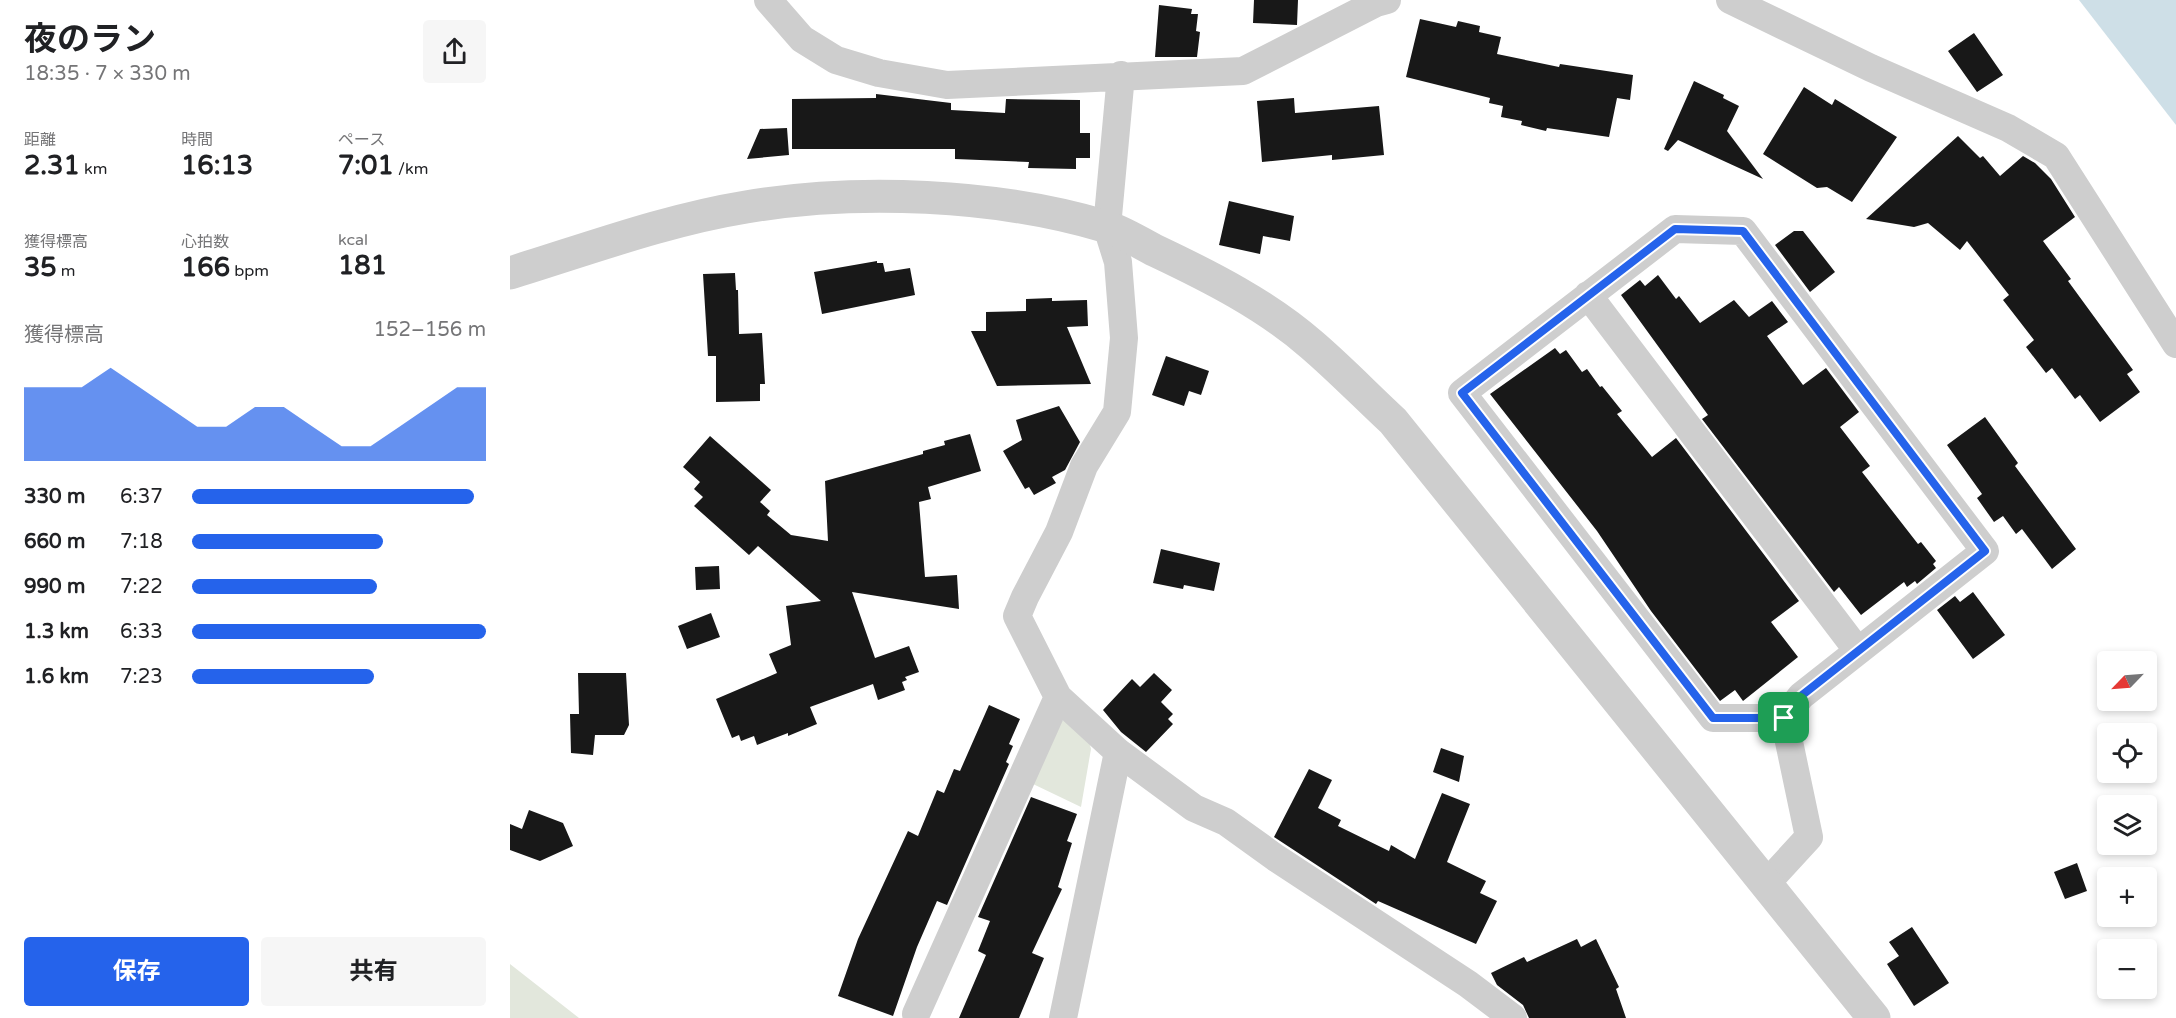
<!DOCTYPE html>
<html lang="ja">
<head>
<meta charset="utf-8">
<style>
	:root { --surface:#fff; --page:#f6f6f6; --text:#202124; --muted:#757577; --accent:#2563eb }
	body { margin:0; font-family:"Varela Round","Noto Sans JP",sans-serif; background:var(--page); color:var(--text); height:100vh; display:flex; flex-direction:column; font-size:22px; white-space:nowrap }
	* { box-sizing:border-box; margin:0 }
	p { font-size:20px; color:var(--muted) }
	.icon { flex:none; width:33px; height:33px; fill:none; stroke:currentColor; stroke-width:2; stroke-linecap:round; stroke-linejoin:round }
	.map { position:relative; flex:1; overflow:hidden }
	.panel { display:flex; flex-direction:column; background:var(--surface); width:510px }
	.panel>* { flex:none }
	.needle { width:39px; rotate:245deg }
	.tools { position:absolute; left:1587px; top:651px; display:grid; gap:12px }
	.tools a { display:grid; place-items:center; width:60px; height:60px; border-radius:6px; background:var(--surface); box-shadow:0 3px 9px #0003; font-size:30px }
	.pin { position:absolute; display:grid; place-items:center; width:51px; height:51px; color:#fff; margin:-26px; border-radius:12px; box-shadow:0 3px 9px #0006 }
	.round { display:grid; place-items:center; flex:none; width:63px; height:63px; border-radius:6px; background:var(--page) }
	.head { display:flex; align-items:center; justify-content:space-between; height:102px; padding:0 24px }
	h1 { font-size:33px; font-weight:700; line-height:45px }
	.stats { display:grid; grid-template-columns:repeat(3,1fr); gap:9px; height:102px; padding:6px 24px }
	.stats div { display:grid; align-content:center }
	.stats b { font-size:26px; font-weight:700 }
	.stats small { font-size:16px; font-weight:400 }
	.stats p { font-size:16px }
	.chart { height:168px; padding:12px 24px }
	.chart p { display:flex; justify-content:space-between }
	.chart svg { width:100%; height:108px; margin-top:6px; fill:var(--accent); opacity:.7 }
	.cta { display:flex; gap:12px; margin-top:auto; padding:12px 24px }
	.cta a { flex:1; height:69px; border-radius:6px; background:var(--accent); color:#fff; font-size:24px; font-weight:700; line-height:69px; text-align:center }
	.cta a+a { background:var(--page); color:var(--text) }
	ul { padding:0 24px; list-style:none; font-size:20px }
	li { display:grid; grid-template-columns:96px 72px 1fr; align-items:center; height:45px }
	li i { height:15px; border-radius:8px; background:var(--accent) }
	main { display:flex; flex:1; min-height:0 }
	.map>svg:first-child { display:block }
	.green { fill:#e2e7dc }
	.water { fill:#cedfe7 }
	.building { fill:#181818 }
	.lines { fill:none; stroke-linecap:round; stroke-linejoin:round }
	.minor { stroke:#cecece; stroke-width:28 }
	.tertiary { stroke:#cecece; stroke-width:33 }
	.route-casing { stroke:#fff; stroke-width:12 }
	.route { stroke:#2563eb; stroke-width:8 }
</style>
</head>
<body>
<main>
<section class="panel">
<div class="head"><div><h1>夜のラン</h1><p>18:35 · 7 × 330 m</p></div><a class="round"><svg class="icon" aria-label="share" viewBox="0 0 24 24"><path d="M12 15V3M7 8l5-5 5 5M5 13v7h14v-7"/></svg></a></div>
<div class="stats">
<div><p>距離</p><b>2.31<small> km</small></b></div>
<div><p>時間</p><b>16:13</b></div>
<div><p>ペース</p><b>7:01<small> /km</small></b></div>
</div>
<div class="stats">
<div><p>獲得標高</p><b>35<small> m</small></b></div>
<div><p>心拍数</p><b>166<small> bpm</small></b></div>
<div><p>kcal</p><b>181</b></div>
</div>
<div class="chart"><p><span>獲得標高</span>152–156 m</p>
<svg viewBox="0 0 160 44" preserveAspectRatio="none"><path d="M0 44V14L10 14L20 14L30 6L40 14L50 22L60 30L70 30L80 22L90 22L100 30L110 38L120 38L130 30L140 22L150 14L160 14V44z"/></svg>
</div>
<ul>
<li><b>330 m</b>6:37<i style="width:96%"></i></li>
<li><b>660 m</b>7:18<i style="width:65%"></i></li>
<li><b>990 m</b>7:22<i style="width:63%"></i></li>
<li><b>1.3 km</b>6:33<i style="width:100%"></i></li>
<li><b>1.6 km</b>7:23<i style="width:62%"></i></li>
</ul>
<div class="cta"><a>保存</a><a>共有</a></div>
</section>
<div class="map">
<svg width="1666" height="1018" viewBox="0 0 1666 1018">
	<rect width="100%" height="100%" fill="#fff"/>
	<path class="green" d="M 558,718 L 579,741 L 581,749 L 571,807 L 523,784 L 552,721 Z
		M 0,964 L 69,1018 L 0,1018 Z"/>
	<path class="water" d="M 1569,0 L 1666,0 L 1666,125 Z"/>
	<path class="building" d="M 744,0 L 788,0 L 787,25 L 743,23 Z
		M 649,5 L 682,9 L 681,14 L 688,14 L 686,31 L 690,32 L 687,57 L 645,57 Z
		M 910,19 L 946,27 L 948,21 L 970,26 L 969,32 L 991,37 L 987,54 L 1049,67 L 1050,64 L 1123,75 L 1120,100 L 1107,98 L 1099,137 L 1037,128 L 1036,131 L 1011,125 L 1012,121 L 991,117 L 993,106 L 979,103 L 980,98 L 896,77 Z
		M 1464,33 L 1493,75 L 1467,92 L 1438,51 Z
		M 1184,81 L 1214,95 L 1213,98 L 1229,106 L 1217,131 L 1253,179 L 1168,140 L 1158,151 L 1154,149 Z
		M 1294,87 L 1322,105 L 1325,99 L 1387,137 L 1342,202 L 1317,187 L 1307,188 L 1253,154 Z
		M 366,94 L 441,103 L 441,110 L 495,113 L 496,99 L 570,100 L 570,133 L 580,133 L 580,158 L 566,158 L 566,169 L 518,168 L 519,162 L 445,159 L 445,149 L 282,149 L 282,99 L 366,98 Z
		M 784,98 L 785,113 L 869,106 L 874,155 L 822,160 L 822,155 L 752,162 L 747,101 Z
		M 277,128 L 279,155 L 237,159 L 250,129 Z
		M 1448,136 L 1470,158 L 1473,156 L 1490,176 L 1513,156 L 1525,163 L 1541,179 L 1565,217 L 1533,241 L 1561,279 L 1558,281 L 1623,370 L 1617,374 L 1630,392 L 1590,422 L 1570,395 L 1565,399 L 1542,368 L 1536,373 L 1516,347 L 1524,340 L 1493,300 L 1499,295 L 1457,241 L 1450,250 L 1418,223 L 1404,227 L 1356,219 Z
		M 719,201 L 784,216 L 780,241 L 753,236 L 750,254 L 709,245 Z
		M 1284,231 L 1293,231 L 1325,272 L 1300,292 L 1265,245 Z
		M 367,261 L 367,263 L 373,263 L 375,272 L 400,268 L 405,295 L 312,314 L 304,272 Z
		M 225,273 L 226,290 L 228,290 L 229,334 L 252,333 L 255,384 L 250,384 L 250,401 L 206,402 L 206,356 L 198,356 L 193,274 Z
		M 1148,275 L 1166,299 L 1169,296 L 1190,323 L 1224,300 L 1239,317 L 1262,301 L 1278,322 L 1257,336 L 1293,385 L 1316,368 L 1349,412 L 1330,427 L 1360,466 L 1352,472 L 1408,544 L 1411,542 L 1426,561 L 1423,564 L 1426,568 L 1407,584 L 1405,581 L 1397,587 L 1394,582 L 1351,615 L 1329,587 L 1324,592 L 1192,419 L 1198,415 L 1111,295 L 1130,280 L 1135,286 Z
		M 542,298 L 542,301 L 577,300 L 578,326 L 557,327 L 581,384 L 487,386 L 461,331 L 476,331 L 476,312 L 516,311 L 516,299 Z
		M 1045,348 L 1050,354 L 1056,350 L 1072,372 L 1077,369 L 1090,387 L 1092,386 L 1112,411 L 1107,414 L 1142,457 L 1166,438 L 1289,601 L 1261,622 L 1288,657 L 1233,701 L 1225,690 L 1210,701 L 1141,611 L 1087,531 L 980,394 Z
		M 656,356 L 699,371 L 691,395 L 679,391 L 674,406 L 642,395 Z
		M 549,406 L 570,442 L 555,470 L 542,477 L 546,483 L 524,495 L 519,487 L 515,489 L 493,451 L 512,440 L 506,420 Z
		M 1475,417 L 1508,463 L 1505,466 L 1566,549 L 1542,569 L 1512,529 L 1506,534 L 1493,516 L 1484,522 L 1467,498 L 1472,494 L 1437,445 Z
		M 460,434 L 471,471 L 418,487 L 421,499 L 409,502 L 415,577 L 447,575 L 449,609 L 342,592 L 365,658 L 399,646 L 409,672 L 395,677 L 397,680 L 392,682 L 395,690 L 368,700 L 363,684 L 300,707 L 307,724 L 278,736 L 278,733 L 247,745 L 244,736 L 231,741 L 229,735 L 222,738 L 206,699 L 267,673 L 259,654 L 281,645 L 276,606 L 311,601 L 248,546 L 239,555 L 184,506 L 193,497 L 184,489 L 190,482 L 173,467 L 200,436 L 261,490 L 250,502 L 260,511 L 257,515 L 281,535 L 318,541 L 315,481 L 413,454 L 413,451 L 435,445 L 434,441 Z
		M 651,549 L 710,563 L 704,591 L 674,585 L 673,589 L 643,583 Z
		M 209,566 L 210,589 L 186,590 L 185,567 Z
		M 1463,592 L 1495,635 L 1463,659 L 1427,610 L 1445,596 L 1450,602 Z
		M 201,613 L 210,637 L 177,649 L 168,626 Z
		M 68,673 L 116,673 L 119,725 L 114,735 L 85,735 L 83,755 L 61,753 L 60,714 L 69,714 Z
		M 644,673 L 662,690 L 651,702 L 663,714 L 658,719 L 663,724 L 636,752 L 611,732 L 593,710 L 622,679 L 630,687 Z
		M 479,705 L 510,719 L 499,744 L 503,746 L 496,762 L 499,764 L 437,905 L 427,901 L 407,947 L 383,1016 L 328,996 L 348,939 L 398,831 L 408,836 L 427,790 L 434,793 L 444,769 L 450,771 Z
		M 931,748 L 954,756 L 949,782 L 923,772 Z
		M 799,769 L 822,780 L 808,808 L 831,820 L 828,826 L 879,851 L 881,845 L 905,859 L 932,793 L 960,804 L 937,862 L 976,881 L 970,893 L 987,901 L 966,944 L 868,901 L 866,904 L 764,837 Z
		M 521,797 L 567,814 L 557,841 L 562,843 L 548,887 L 552,889 L 522,953 L 534,958 L 509,1018 L 449,1018 L 476,955 L 468,951 L 480,921 L 468,917 Z
		M 19,810 L 53,823 L 63,846 L 30,861 L 0,850 L 0,824 L 12,829 Z
		M 1567,863 L 1577,891 L 1555,899 L 1544,872 Z
		M 1402,927 L 1439,983 L 1404,1006 L 1377,964 L 1389,956 L 1379,942 Z
		M 1067,939 L 1071,947 L 1086,939 L 1109,987 L 1106,989 L 1116,1018 L 1019,1018 L 1013,1005 L 987,985 L 981,973 L 1014,957 L 1017,962 Z"/>
	<g class="lines">
		<path class="minor" d="M 258,0 L 292,39 L 326,60 L 369,73 L 437,85 L 733,71 L 866,3 L 877,0
			M 1220,0 L 1361,68 L 1498,128 L 1546,156 L 1666,344
			M 611,75 L 597,227 L 608,262 L 614,338 L 607,412 L 574,466 L 549,532 L 515,597 L 507,616 L 548,697 L 608,752 L 684,808 L 716,822 L 766,858 L 958,984 L 1003,1018
			M 1165,229 L 1233,231 L 1475,551 L 1291,696 L 1274,718 L 1203,718 L 952,393 Z
			M 1078,295 L 1348,651
			M 1255,885 L 1299,837 L 1274,718
			M 406,1014 L 548,697
			M 553,1018 L 608,752"/>
		<path class="tertiary" d="M 0,273 C 78,249 156,220 236,207 C 347,188 487,194 594,226 C 612,231 630,243 646,251 C 701,277 756,305 802,345 C 830,369 856,396 883,421 L 1364,1018"/>
	</g>
	<g class="lines">
		<defs>
			<path id="route" d="M 1165,229 L 1233,231 L 1475,551 L 1291,696 L 1274,718 L 1203,718 L 952,393 Z"/>
		</defs>
		<use href="#route" class="route-casing"/>
		<use href="#route" class="route"/>
	</g>
</svg>
<div class="tools">
<a><svg class="needle" viewBox="-14 -14 28 28"><path d="M0-13l5 13h-10z" fill="#e53935"/><path d="M0 13l5-13h-10z" fill="#757577"/></svg></a>
<a><svg class="icon" aria-label="locate" viewBox="0 0 24 24"><circle cx="12" cy="12" r="6"/><path d="M12 2v4M12 18v4M2 12h4M18 12h4"/></svg></a>
<a><svg class="icon" aria-label="layers" viewBox="0 0 24 24"><path d="M12 4l9 5-9 5-9-5zM3 14l9 5 9-5"/></svg></a>
<a>+</a>
<a>−</a>
</div>
<div class="pin" style="left:1274px;top:718px;background:#1e9e55"><svg class="icon" aria-label="arrive" viewBox="0 0 24 24"><path d="M6 21V4h12l-3 4 3 4H6"/></svg></div>
</div>
</main>
</body>
</html>
